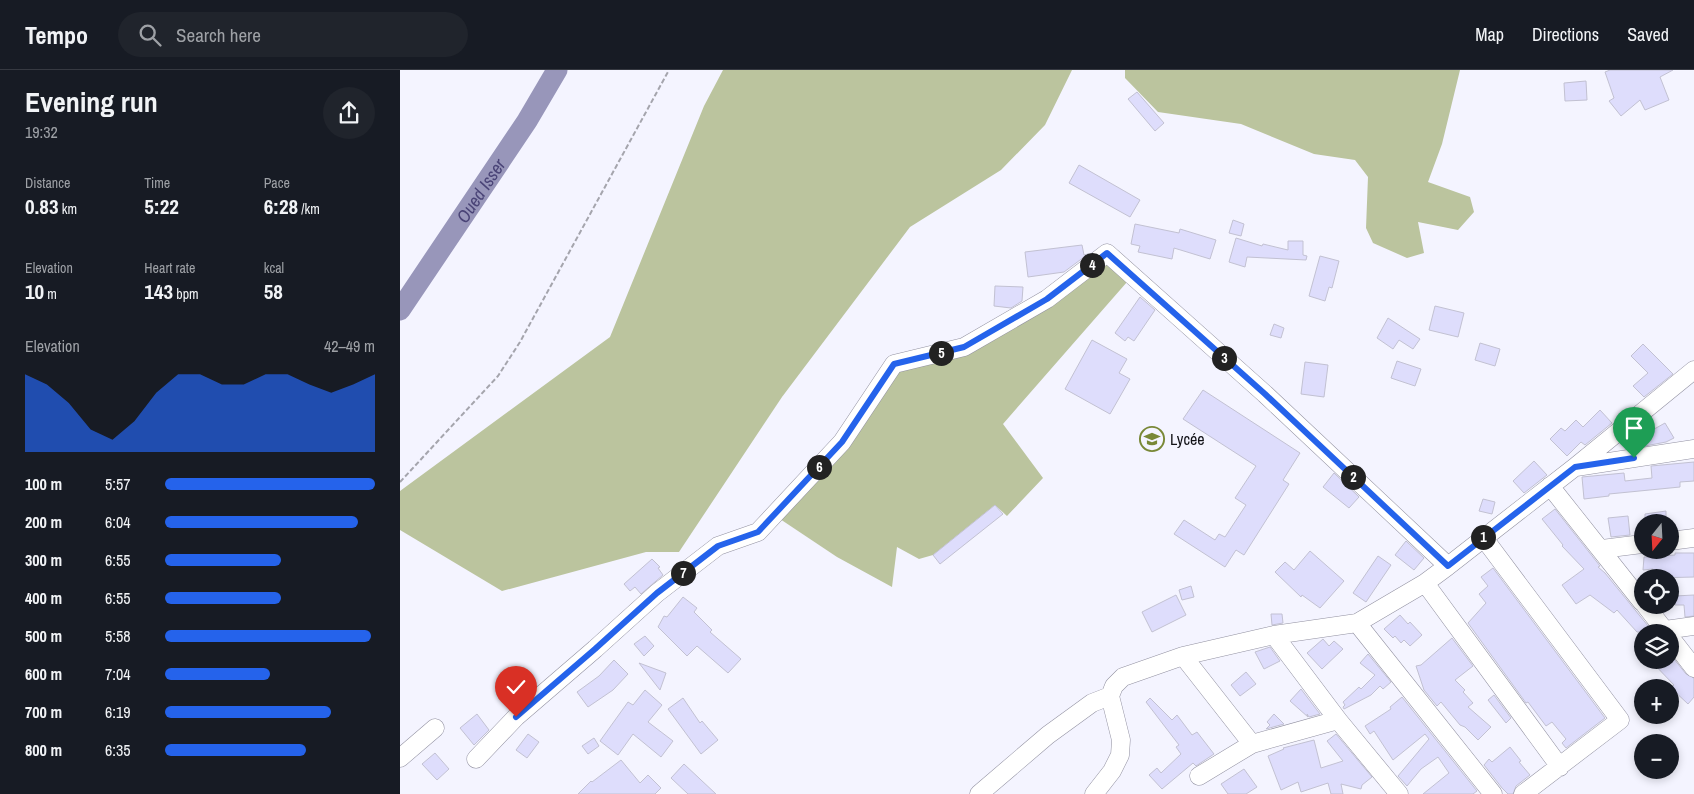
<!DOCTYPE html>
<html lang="en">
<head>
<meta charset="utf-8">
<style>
	:root { --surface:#171b24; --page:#20242c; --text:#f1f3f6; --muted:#9ea1a6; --line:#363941; --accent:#2563eb }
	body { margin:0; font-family:"Archivo Narrow",sans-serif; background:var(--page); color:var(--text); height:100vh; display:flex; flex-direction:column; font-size:19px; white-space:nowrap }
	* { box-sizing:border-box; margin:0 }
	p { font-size:16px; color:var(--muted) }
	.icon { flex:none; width:28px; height:28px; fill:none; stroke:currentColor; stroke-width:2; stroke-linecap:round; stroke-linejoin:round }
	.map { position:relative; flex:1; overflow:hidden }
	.side { display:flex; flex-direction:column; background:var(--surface); width:400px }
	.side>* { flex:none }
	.needle { width:32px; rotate:198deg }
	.controls { position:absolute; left:1234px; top:444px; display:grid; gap:10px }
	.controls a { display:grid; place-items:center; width:45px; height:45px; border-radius:50%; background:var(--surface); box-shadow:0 2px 8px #0003; font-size:25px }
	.pin { position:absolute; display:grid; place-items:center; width:42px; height:42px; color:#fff; margin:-51px -21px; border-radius:50% 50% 50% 0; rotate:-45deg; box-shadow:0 0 5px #0007 }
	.pin .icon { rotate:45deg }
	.km { position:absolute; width:25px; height:25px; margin:-12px; border-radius:50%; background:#222; color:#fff; font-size:14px; line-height:25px; text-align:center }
	.round { display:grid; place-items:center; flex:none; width:52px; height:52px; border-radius:26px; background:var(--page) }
	.summary { display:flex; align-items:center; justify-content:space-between; height:85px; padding:0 25px }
	h1 { font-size:28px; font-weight:700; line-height:38px }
	.metrics { display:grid; grid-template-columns:repeat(3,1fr); gap:8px; height:85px; padding:5px 25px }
	.metrics div { display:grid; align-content:center }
	.metrics b { font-size:21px; font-weight:700 }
	.metrics small { font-size:14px; font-weight:400 }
	.metrics p { font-size:14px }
	.chart { height:140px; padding:10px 25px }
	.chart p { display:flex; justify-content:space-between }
	.chart svg { width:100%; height:90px; margin-top:5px; fill:var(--accent); opacity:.7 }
	ul { padding:0 25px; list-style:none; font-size:16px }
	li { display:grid; grid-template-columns:80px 60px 1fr; align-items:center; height:38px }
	li i { height:12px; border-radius:6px; background:var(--accent) }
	header { display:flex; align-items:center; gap:30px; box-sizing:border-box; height:70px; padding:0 25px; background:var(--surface); border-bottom:1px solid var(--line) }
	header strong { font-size:24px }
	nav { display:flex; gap:28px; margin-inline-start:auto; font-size:18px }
	.search { width:350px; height:45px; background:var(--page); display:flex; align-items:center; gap:12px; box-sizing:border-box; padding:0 18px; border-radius:28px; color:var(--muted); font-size:19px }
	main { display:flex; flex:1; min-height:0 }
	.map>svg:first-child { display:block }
	.forest { fill:#bbc49e }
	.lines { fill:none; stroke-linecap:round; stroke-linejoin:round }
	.river { stroke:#9896ba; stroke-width:21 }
	.building { fill:#deddfc; stroke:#c2c1d2 }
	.minor-casing { stroke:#9291a1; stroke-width:19 }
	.path { stroke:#a5a5ad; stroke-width:2; stroke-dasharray:5 2.5; stroke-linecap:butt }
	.minor { stroke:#fff; stroke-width:18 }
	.route-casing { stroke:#fff; stroke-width:10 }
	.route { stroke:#2563eb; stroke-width:6 }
	.labels { text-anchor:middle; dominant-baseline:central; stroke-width:4; stroke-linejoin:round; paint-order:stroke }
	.poi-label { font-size:16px; fill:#111116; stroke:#f4f4ff; text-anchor:start }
	.water-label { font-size:18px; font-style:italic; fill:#4a4477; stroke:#f4f4ff }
</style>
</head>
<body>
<header>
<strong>Tempo</strong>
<div class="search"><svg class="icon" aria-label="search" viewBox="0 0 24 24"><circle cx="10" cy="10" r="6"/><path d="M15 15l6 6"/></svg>Search here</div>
<nav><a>Map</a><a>Directions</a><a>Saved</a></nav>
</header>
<main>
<section class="side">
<div class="summary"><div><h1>Evening run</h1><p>19:32</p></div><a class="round"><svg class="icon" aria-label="share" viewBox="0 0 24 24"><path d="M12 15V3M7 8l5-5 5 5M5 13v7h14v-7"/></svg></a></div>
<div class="metrics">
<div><p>Distance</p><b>0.83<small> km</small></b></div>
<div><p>Time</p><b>5:22</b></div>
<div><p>Pace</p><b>6:28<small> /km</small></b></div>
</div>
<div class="metrics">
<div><p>Elevation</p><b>10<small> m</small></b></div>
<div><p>Heart rate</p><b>143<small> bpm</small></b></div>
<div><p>kcal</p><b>58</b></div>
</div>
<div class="chart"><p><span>Elevation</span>42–49 m</p>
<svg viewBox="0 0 160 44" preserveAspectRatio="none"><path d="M0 44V6L10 11L20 20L30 33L40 38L50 29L60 15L70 6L80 6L90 11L100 11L110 6L120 6L130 11L140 15L150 11L160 6V44z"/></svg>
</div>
<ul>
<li><b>100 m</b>5:57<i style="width:100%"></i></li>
<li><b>200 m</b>6:04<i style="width:92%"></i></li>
<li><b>300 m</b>6:55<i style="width:55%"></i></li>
<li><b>400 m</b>6:55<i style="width:55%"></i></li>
<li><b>500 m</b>5:58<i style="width:98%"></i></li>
<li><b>600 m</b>7:04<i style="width:50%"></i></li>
<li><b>700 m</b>6:19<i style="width:79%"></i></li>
<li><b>800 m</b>6:35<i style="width:67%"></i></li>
</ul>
</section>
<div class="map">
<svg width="1294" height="724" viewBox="0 0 1294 724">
	<rect width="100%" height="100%" fill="#f4f4ff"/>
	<path class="forest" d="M 323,0 L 672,0 L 645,55 L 601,100 L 510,157 L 382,327 L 279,482 L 246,482 L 102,521 L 0,460 L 0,421 L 210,267 L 304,36 Z
		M 725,0 L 1060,0 L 1042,74 L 1028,112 L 1070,127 L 1074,142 L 1058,160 L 1018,152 L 1024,183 L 1007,188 L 973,173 L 966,158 L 968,107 L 955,90 L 914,84 L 841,54 L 758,42 L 725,8 Z
		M 707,183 L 727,212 L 603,354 L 643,408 L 607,446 L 595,435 L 533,485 L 519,489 L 497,477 L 492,517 L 437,487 L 374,445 L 494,294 L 564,277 Z"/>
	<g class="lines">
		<path class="river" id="s1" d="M 0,240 L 127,51 L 157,0"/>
	</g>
	<path class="building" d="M 1210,0 L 1273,0 L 1260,7 L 1269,30 L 1245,40 L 1240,30 L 1221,46 L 1209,31 L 1214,28 L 1205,2 Z
		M 1186,11 L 1187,30 L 1165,31 L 1164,13 Z
		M 737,22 L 764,53 L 755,61 L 728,29 Z
		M 679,95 L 740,130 L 730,147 L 669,113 Z
		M 833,150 L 844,154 L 841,166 L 829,163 Z
		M 735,154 L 779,163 L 780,159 L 816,170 L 810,189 L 774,178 L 772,189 L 738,182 L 740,176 L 731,174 Z
		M 836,168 L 862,176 L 863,174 L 888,180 L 888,171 L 903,171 L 903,185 L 907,186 L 906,190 L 847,187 L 845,197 L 829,192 Z
		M 682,175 L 684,185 L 688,184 L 664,202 L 628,207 L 625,182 Z
		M 920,186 L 939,191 L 932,218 L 929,217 L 925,231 L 909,226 Z
		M 595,216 L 623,217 L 622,231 L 611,238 L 594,236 Z
		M 740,227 L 755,240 L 734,271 L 728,267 L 725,271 L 715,263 Z
		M 1035,236 L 1064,243 L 1058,267 L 1029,260 Z
		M 988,248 L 1020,269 L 1013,279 L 999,270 L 993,279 L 977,268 Z
		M 874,254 L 884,258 L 881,268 L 870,265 Z
		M 692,270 L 727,289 L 719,303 L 730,309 L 710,344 L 665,319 Z
		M 1080,273 L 1100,279 L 1095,296 L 1075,290 Z
		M 1243,274 L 1273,304 L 1244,327 L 1233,316 L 1248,303 L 1231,286 Z
		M 997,291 L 1021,299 L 1015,316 L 991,308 Z
		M 905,292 L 928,295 L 924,327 L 901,324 Z
		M 803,320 L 900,383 L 883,410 L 889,414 L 844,485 L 836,480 L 825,497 L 774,464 L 784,450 L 815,470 L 819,464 L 825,467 L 846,435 L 835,428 L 856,396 L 783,349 Z
		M 1200,340 L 1212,353 L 1185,375 L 1181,372 L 1167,386 L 1150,369 L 1161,358 L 1165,361 L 1176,350 L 1183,357 Z
		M 1265,353 L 1274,368 L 1266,372 L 1245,376 L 1240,367 Z
		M 1134,391 L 1147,405 L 1124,423 L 1113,411 Z
		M 1294,392 L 1294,411 L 1280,412 L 1280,417 L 1209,424 L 1209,426 L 1184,429 L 1182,407 L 1224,403 L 1225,411 L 1252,408 L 1251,396 Z
		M 934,403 L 959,427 L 949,438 L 923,417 Z
		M 1083,429 L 1095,432 L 1092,444 L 1079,441 Z
		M 595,435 L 603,444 L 540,494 L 533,485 Z
		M 1155,439 L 1200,496 L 1198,497 L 1205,503 L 1253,562 L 1237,562 L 1217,540 L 1214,543 L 1190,525 L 1176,534 L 1162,515 L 1184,499 L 1162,476 L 1163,475 L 1142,449 Z
		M 1266,441 L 1266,452 L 1245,452 L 1245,444 Z
		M 1228,446 L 1230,465 L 1211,467 L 1208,448 Z
		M 1006,471 L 1024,488 L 1014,500 L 995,485 Z
		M 910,481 L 944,511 L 920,538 L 902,525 L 901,527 L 875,502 L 885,492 L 894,500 Z
		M 1275,483 L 1294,483 L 1294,507 L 1254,508 L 1253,499 L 1243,500 L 1244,487 L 1275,485 Z
		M 978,486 L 991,495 L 966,532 L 953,523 Z
		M 252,489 L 260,497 L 258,498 L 263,505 L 241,524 L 235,517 L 230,521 L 224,514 Z
		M 1093,498 L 1205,648 L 1166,678 L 1162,673 L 1166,669 L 1152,652 L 1146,656 L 1128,632 L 1126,633 L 1068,553 L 1086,533 L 1079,524 L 1088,516 L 1081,507 Z
		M 791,516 L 794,527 L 782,530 L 779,520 Z
		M 776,525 L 786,545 L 752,562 L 742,542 Z
		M 1294,525 L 1294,546 L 1285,547 L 1284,535 L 1275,535 L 1275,526 Z
		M 283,527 L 297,538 L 294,542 L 312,560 L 310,562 L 341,589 L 328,603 L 297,576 L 287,586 L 258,557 L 264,546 L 267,547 Z
		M 871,544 L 882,544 L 883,553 L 872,555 Z
		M 1000,545 L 1008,554 L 1010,552 L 1022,565 L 1010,576 L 1004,570 L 1001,573 L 995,566 L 993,568 L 984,559 Z
		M 245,566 L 254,576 L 244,586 L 234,574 Z
		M 1052,568 L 1073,596 L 1055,610 L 1065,620 L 1063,622 L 1073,633 L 1068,637 L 1091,657 L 1078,670 L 1065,657 L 1060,655 L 1041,632 L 1037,636 L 1024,620 L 1016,596 L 1021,595 Z
		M 923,569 L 929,576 L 934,571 L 943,579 L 922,599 L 907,583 Z
		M 870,577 L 880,591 L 864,599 L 855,582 Z
		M 968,584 L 991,612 L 983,619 L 980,616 L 971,625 L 944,639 L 943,637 L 945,635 L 943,632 L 959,617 L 961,619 L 975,605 L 960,593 Z
		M 1270,584 L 1286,604 L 1294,608 L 1294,627 L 1288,634 L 1271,618 L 1274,615 L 1250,590 L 1270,590 Z
		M 214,590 L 228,604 L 213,620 L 188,637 L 177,622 L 199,606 Z
		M 239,593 L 266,603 L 260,620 Z
		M 846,602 L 856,614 L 840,626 L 831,615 Z
		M 901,619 L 920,644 L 909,647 L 907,644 L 908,647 L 890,631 Z
		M 245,620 L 262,635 L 248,652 L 273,671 L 261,687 L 233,664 L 218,685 L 200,671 L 228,632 L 233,635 Z
		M 1094,625 L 1111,648 L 1106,653 L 1088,630 Z
		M 1002,627 L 1077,721 L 1073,724 L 1023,724 L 1049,703 L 1038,687 L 1021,699 L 1007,716 L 998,706 L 1029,669 L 1025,664 L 993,690 L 974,661 L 970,664 L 965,656 L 991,639 L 990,637 Z
		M 283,628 L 300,653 L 302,651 L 318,670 L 301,684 L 268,639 Z
		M 750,628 L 772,650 L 777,645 L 792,665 L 797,662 L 814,684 L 796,696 L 793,693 L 762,719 L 749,705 L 757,698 L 761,703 L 781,684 L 776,677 L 779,675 L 746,632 Z
		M 77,644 L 89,660 L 74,675 L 60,658 Z
		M 874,644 L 884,654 L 866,659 L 870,655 L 867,652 Z
		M 128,664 L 139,672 L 127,688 L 116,680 Z
		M 936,664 L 972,707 L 962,715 L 961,719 L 941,714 L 943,724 L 931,724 L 928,713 L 901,722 L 898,712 L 881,720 L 868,686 L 884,679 L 883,678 L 914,670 L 921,698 L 943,691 L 927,671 Z
		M 194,668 L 199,676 L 188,684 L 182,676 Z
		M 1110,677 L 1121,691 L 1119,692 L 1130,705 L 1116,716 L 1113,724 L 1108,724 L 1102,718 L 1084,695 L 1089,689 L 1092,692 Z
		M 35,683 L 49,699 L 37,710 L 22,694 Z
		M 221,690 L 240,713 L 248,705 L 261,718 L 255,724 L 178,724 L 191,711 L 192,712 Z
		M 284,694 L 316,724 L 288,724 L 271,708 Z
		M 844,699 L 857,717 L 846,724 L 828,724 L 821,714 Z"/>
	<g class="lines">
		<defs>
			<path id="minor" d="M 1176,397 L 1294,379
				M 1150,416 L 1242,532
				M 1083,467 L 1220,650 L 1123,724
				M 1270,471 L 1294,468
				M 1202,479 L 1242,474
				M 1025,513 L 1160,697
				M 1245,535 L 1266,562
				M 957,553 L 1093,724
				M 1265,560 L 1294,556
				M 874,565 L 938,650 L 999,724
				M 1270,567 L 1294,598
				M 783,586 L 852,674
				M 0,688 L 35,658
				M 76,689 L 116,647 L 195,579 L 257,523 L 318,476 L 358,462 L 442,372 L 494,294 L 564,277 L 647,229 L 707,183 L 865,324 L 1048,496
				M 799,706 L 852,674 L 938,650
				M 579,724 L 648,665 L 692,633 L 710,626
				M 694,724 L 712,701 L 720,685 L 721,670 L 710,626 L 714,616 L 723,607 L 783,586 L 874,565 L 957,553 L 1025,513 L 1048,496 L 1175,397 L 1294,300"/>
		</defs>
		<use href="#minor" class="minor-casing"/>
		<path class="path" d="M 0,412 L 98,306 L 120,272 L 269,0"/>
		<use href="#minor" class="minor"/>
	</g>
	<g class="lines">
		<defs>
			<path id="route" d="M 116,647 L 195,579 L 257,523 L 318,476 L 358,462 L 442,372 L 494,294 L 564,277 L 647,229 L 707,183 L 865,324 L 1048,496 L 1175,397 L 1234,388"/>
		</defs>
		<use href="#route" class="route-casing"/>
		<use href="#route" class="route"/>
	</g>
	<defs>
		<symbol id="school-ring" viewBox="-11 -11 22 22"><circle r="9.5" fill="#f4f4ff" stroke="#798837" stroke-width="1.5"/><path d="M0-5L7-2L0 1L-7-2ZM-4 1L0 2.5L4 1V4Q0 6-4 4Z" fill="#798837"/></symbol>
	</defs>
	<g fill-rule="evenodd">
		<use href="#school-ring" x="738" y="355" width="28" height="28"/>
	</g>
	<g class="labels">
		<g class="poi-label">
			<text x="770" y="369">Lycée</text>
		</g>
		<g class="water-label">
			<text stroke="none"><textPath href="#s1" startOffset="144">Oued Isser</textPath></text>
		</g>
	</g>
</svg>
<div class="controls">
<a><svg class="needle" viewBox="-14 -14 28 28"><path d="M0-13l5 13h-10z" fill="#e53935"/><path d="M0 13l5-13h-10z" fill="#9ea1a6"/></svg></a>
<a><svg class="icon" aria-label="locate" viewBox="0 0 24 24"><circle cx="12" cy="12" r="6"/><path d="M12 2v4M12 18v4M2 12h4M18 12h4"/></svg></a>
<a><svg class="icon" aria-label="layers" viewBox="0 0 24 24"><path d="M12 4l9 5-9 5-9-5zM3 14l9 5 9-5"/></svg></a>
<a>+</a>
<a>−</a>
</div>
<div class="pin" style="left:1234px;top:388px;background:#1e9e55"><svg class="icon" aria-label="arrive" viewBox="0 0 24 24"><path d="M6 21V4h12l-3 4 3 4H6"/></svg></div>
<div class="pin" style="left:116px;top:647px;background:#d93025"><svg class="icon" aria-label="check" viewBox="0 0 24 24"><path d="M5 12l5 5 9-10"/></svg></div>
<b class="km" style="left:1083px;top:467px">1</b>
<b class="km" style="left:953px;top:407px">2</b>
<b class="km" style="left:824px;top:288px">3</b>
<b class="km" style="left:692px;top:195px">4</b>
<b class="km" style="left:541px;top:283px">5</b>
<b class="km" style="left:419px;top:397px">6</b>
<b class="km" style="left:283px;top:503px">7</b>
</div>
</main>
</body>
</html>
